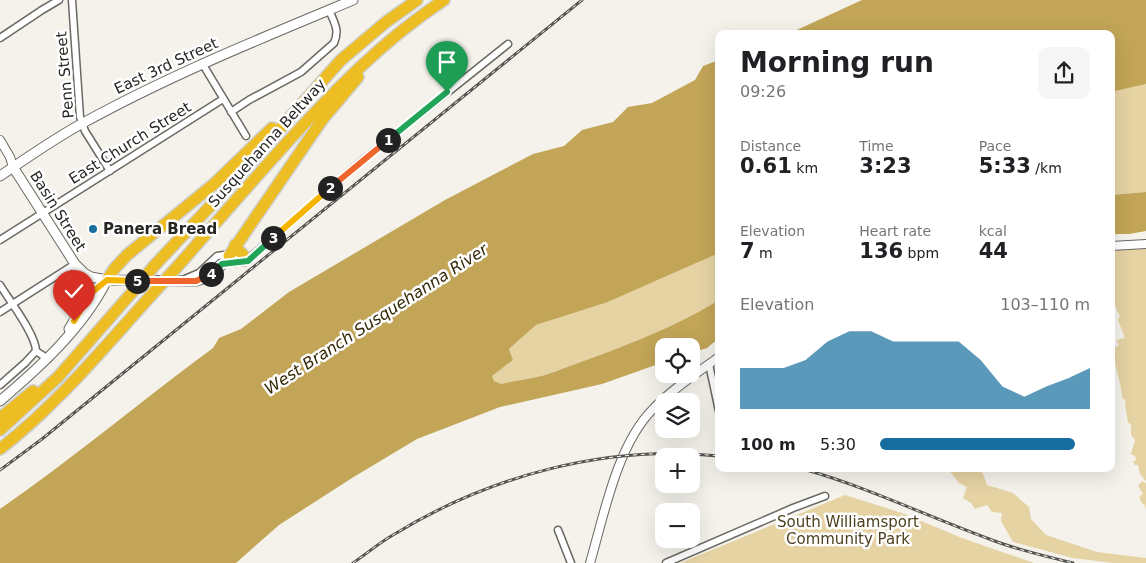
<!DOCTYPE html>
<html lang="en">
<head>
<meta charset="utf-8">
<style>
	:root { --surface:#fff; --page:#f6f6f6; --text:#202124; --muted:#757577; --accent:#176e9e }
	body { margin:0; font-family:"DejaVu Sans",sans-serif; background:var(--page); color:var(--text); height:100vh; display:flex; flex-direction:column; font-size:19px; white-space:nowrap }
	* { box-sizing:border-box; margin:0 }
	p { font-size:16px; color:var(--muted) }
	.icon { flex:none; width:28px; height:28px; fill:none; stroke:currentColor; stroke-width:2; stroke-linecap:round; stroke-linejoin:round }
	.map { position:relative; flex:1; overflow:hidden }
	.drawer { position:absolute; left:715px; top:30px; width:400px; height:442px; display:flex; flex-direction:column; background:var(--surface); border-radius:10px; box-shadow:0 5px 20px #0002 }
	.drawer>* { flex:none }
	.fabs { position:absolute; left:655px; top:338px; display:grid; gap:10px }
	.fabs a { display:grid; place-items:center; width:45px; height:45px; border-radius:10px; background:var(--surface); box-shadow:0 5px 20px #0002; font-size:25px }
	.pin { position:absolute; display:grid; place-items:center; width:42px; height:42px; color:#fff; margin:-51px -21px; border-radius:50% 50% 50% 0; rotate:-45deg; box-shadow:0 0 5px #0007 }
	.pin .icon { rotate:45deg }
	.km { position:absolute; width:25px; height:25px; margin:-12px; border-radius:50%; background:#222; color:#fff; font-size:14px; line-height:25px; text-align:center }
	.round { display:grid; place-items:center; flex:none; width:52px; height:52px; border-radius:10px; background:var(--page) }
	.overview { display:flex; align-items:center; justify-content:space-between; height:85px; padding:0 25px }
	h1 { font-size:28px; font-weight:600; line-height:38px }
	.figures { display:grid; grid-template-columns:repeat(3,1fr); gap:8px; height:85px; padding:5px 25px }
	.figures div { display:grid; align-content:center }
	.figures b { font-size:21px; font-weight:600 }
	.figures small { font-size:14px; font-weight:400 }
	.figures p { font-size:14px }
	.chart { height:140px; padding:10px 25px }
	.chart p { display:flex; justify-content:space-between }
	.chart svg { width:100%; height:90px; margin-top:5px; fill:var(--accent); opacity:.7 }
	ul { padding:0 25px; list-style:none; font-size:16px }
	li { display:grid; grid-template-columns:80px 60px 1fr; align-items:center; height:38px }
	li i { height:12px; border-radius:6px; background:var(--accent) }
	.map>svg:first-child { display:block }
	.green { fill:#e5d3a4 }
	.water { fill:#c2a557 }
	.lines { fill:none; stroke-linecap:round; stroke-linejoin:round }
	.minor-casing { stroke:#6b6963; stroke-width:9 }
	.tertiary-casing { stroke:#6b6963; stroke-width:10 }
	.secondary-casing { stroke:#6b6963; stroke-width:11 }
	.motorway-casing { stroke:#cfcfcf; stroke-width:14 }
	.minor { stroke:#fff; stroke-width:6 }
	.tertiary { stroke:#fff; stroke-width:8 }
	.secondary { stroke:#fff; stroke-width:9 }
	.motorway { stroke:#edbe23; stroke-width:11 }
	.rail-casing { stroke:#555450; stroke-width:3 }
	.rail { stroke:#fff; stroke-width:1; stroke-dasharray:4; stroke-linecap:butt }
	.motorway-bridge-casing { stroke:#cfcfcf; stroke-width:14; stroke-linecap:butt }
	.motorway-bridge { stroke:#edbe23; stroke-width:11 }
	.split-1-casing { stroke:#fff; stroke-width:10 }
	.split-2-casing { stroke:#fff; stroke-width:10 }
	.split-3-casing { stroke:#fff; stroke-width:10 }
	.split-4-casing { stroke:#fff; stroke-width:10 }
	.split-5-casing { stroke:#fff; stroke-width:10 }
	.split-6-casing { stroke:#fff; stroke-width:10 }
	.split-1 { stroke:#22a559; stroke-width:6 }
	.split-2 { stroke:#f0652b; stroke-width:6 }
	.split-3 { stroke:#f5b400; stroke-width:6 }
	.split-4 { stroke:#22a559; stroke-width:6 }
	.split-5 { stroke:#f0652b; stroke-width:6 }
	.split-6 { stroke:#f5b400; stroke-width:6 }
	.poi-dot { fill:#176e9e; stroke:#fff; stroke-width:2 }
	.labels { text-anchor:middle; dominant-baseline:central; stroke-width:5; stroke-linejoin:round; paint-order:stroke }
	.street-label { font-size:15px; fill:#272623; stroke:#fff }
	.poi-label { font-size:15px; font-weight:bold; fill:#272623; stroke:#fff; text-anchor:start }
	.park-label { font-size:15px; fill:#4d401e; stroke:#fff }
	.water-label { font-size:16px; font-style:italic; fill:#352804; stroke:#fff }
</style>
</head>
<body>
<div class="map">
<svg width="1146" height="563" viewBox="0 0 1146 563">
	<rect width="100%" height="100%" fill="#f4f2eb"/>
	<path class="green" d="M 1146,84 L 1146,192 L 1111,195 L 1111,92 Z
		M 1146,246 L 1146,481 L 1140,474 L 1138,465 L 1135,465 L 1133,462 L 1136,460 L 1135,456 L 1131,454 L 1135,440 L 1131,435 L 1131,425 L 1128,422 L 1125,405 L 1126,401 L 1122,398 C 1122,383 1112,361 1114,348 L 1119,345 L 1116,340 L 1125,338 L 1118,320 L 1120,315 C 1111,308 1111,261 1111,248 Z
		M 719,253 L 719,300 C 667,332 610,351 554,372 C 537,378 518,380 501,384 L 494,381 L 492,376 L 513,360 L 509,349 L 536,325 L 608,302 Z
		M 948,469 L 979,469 L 982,471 L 987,485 L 1013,493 L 1029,507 L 1031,519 L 1046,535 L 1097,552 L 1146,558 L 1146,563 L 1113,563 L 1073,558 L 1013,542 L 1001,521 L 1002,513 L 992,512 L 987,505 L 975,509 L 971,503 L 963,498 L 967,487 L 959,483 Z
		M 1142,481 L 1146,483 L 1146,510 L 1145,505 C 1141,503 1139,500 1140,496 L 1143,494 L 1138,486 Z
		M 845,495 L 902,513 L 962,538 L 1034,563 L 680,563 Z"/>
	<path class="water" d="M 862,0 L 1146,0 L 1146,84 L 1111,92 L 1111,34 L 788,34 Z
		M 719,60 L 719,253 L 608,302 L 536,325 L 509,349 L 513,360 L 492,376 L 494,381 L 501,384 C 518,380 538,378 554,372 C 610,351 667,332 719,300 L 719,338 L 707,348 L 691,353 L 691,346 L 664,346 L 664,362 L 602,384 L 500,407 L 417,439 L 352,478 L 279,525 L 236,563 L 0,563 L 0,509 C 74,458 141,401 213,348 L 219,338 L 241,329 L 289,292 L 445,200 L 533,154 L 564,146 L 582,130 L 613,122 L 628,107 L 652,103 L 695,80 L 703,66 Z
		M 1146,192 L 1146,231 L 1129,234 L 1111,234 L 1111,195 Z"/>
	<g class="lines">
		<defs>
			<path id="minor" d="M 72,0 L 80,117 L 85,131 L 110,171
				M 0,38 L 42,10 L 59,0
				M 202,63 L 246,136
				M 231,112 L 249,100 L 301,72 L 334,43 C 340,30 334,22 329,10
				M 0,240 L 223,99
				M 222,264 L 245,262 L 250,260
				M 185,279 L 199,273 L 217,256 L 224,255 L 246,258 L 252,256 L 363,160 L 508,44
				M 0,285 C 9,300 36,335 36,351 L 48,359
				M 0,312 L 75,264
				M 709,364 L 719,411
				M 0,385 L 25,363 L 36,351
				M 558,530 L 571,563
				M 666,563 L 793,508 L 825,496"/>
			<path id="tertiary" d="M 0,140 L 10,157 L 13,167
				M 1111,246 L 1146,244
				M 590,563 C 604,515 617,445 653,409 C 672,389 697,373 719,357"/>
			<path id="secondary" d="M 13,167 L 75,264 L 84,273 L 91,277 L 107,280 L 196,281 C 211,278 220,268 229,256
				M 0,176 C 27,158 55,138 83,123 C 170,75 262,38 353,0
				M 76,266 C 80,281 83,295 78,310
				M 69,329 L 90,294 L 103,284
				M 0,401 C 40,367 83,328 107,280"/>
			<path id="motorway" d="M 235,245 L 237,249 L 246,258
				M 229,256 L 322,120 L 358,77
				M 154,266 L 231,184 L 341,60 L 386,22 L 417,0
				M 177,267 C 212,227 247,187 282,148 C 332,93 382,41 444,0
				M 107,280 L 115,268 L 127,255 L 214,184 L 272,128
				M 0,418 L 33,391
				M 0,430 L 58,377 L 135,289
				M 0,449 C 59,403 106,345 156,290"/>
		</defs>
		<use href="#minor" class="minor-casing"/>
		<use href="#tertiary" class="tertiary-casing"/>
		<use href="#secondary" class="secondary-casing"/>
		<use href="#motorway" class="motorway-casing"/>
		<use href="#minor" class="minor"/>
		<use href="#tertiary" class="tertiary"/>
		<use href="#secondary" class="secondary"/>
		<use href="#motorway" class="motorway"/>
		<defs>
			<path id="rail" d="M 803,469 C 868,487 928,517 992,540 C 1018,550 1045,556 1073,563
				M 0,470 L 42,439 L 582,0
				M 353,563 C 366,554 379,543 393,535 C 489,476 606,444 719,456"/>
		</defs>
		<use href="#rail" class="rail-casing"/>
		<use href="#rail" class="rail"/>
		<defs>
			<path id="motorway-bridge" d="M 135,289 L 154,266
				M 156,290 L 177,267"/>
		</defs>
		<use href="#motorway-bridge" class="motorway-bridge-casing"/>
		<use href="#motorway-bridge" class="motorway-bridge"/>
	</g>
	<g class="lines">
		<defs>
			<path id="split-1" d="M 388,140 L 447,92"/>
			<path id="split-2" d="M 330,188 L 388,140"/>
			<path id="split-3" d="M 273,238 L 330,188"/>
			<path id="split-4" d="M 211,274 L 222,264 L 248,261 L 273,238"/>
			<path id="split-5" d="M 137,281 L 196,281 L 211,274"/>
			<path id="split-6" d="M 74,321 L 90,294 L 107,280 L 137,281"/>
		</defs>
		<use href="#split-1" class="split-1-casing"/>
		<use href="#split-2" class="split-2-casing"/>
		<use href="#split-3" class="split-3-casing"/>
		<use href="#split-4" class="split-4-casing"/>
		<use href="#split-5" class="split-5-casing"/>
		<use href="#split-6" class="split-6-casing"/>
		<use href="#split-1" class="split-1"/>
		<use href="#split-2" class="split-2"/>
		<use href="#split-3" class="split-3"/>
		<use href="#split-4" class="split-4"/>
		<use href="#split-5" class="split-5"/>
		<use href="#split-6" class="split-6"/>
	</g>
	<circle class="poi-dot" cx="93" cy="229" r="5"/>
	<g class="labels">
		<g class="street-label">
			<text transform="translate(166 66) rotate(-25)">East 3rd Street</text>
			<text transform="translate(65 75) rotate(-95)">Penn Street</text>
			<text transform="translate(130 143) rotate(-32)">East Church Street</text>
			<text transform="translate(267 143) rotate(-48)">Susquehanna Beltway</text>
			<text transform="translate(58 211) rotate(58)">Basin Street</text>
		</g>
		<g class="poi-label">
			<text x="103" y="229">Panera Bread</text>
		</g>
		<g class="park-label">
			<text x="848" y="522">South Williamsport<tspan x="848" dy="17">Community Park</tspan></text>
		</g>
		<g class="water-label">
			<text transform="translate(376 319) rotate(-33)">West Branch Susquehanna River</text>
		</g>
	</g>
</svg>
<div class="fabs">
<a><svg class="icon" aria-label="locate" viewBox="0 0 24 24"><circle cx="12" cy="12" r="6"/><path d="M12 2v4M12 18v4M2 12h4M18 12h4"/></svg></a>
<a><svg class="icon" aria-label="layers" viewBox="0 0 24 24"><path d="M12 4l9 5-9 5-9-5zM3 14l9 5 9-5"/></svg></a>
<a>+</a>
<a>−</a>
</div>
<div class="pin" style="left:447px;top:92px;background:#1e9e55"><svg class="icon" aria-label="arrive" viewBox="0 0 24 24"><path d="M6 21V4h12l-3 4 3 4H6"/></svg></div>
<div class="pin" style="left:74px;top:321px;background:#d93025"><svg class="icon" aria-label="check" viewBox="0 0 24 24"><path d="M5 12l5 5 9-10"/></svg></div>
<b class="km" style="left:388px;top:140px">1</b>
<b class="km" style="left:330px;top:188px">2</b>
<b class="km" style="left:273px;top:238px">3</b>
<b class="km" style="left:211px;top:274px">4</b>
<b class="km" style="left:137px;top:281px">5</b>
<section class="drawer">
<div class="overview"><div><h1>Morning run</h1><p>09:26</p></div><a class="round"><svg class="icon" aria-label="share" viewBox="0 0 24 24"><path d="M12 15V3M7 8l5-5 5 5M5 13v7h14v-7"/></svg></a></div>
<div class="figures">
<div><p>Distance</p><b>0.61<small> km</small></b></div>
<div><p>Time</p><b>3:23</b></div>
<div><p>Pace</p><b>5:33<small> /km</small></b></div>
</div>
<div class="figures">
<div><p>Elevation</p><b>7<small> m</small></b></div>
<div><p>Heart rate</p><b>136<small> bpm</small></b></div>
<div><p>kcal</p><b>44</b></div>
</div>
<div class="chart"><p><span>Elevation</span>103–110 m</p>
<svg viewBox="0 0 160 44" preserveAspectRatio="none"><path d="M0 44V24L10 24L20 24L30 20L40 11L50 6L60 6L70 11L80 11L90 11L100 11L110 20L120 33L130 38L140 33L150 29L160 24V44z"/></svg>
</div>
<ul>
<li><b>100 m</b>5:30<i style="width:93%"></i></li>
</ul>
</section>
</div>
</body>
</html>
